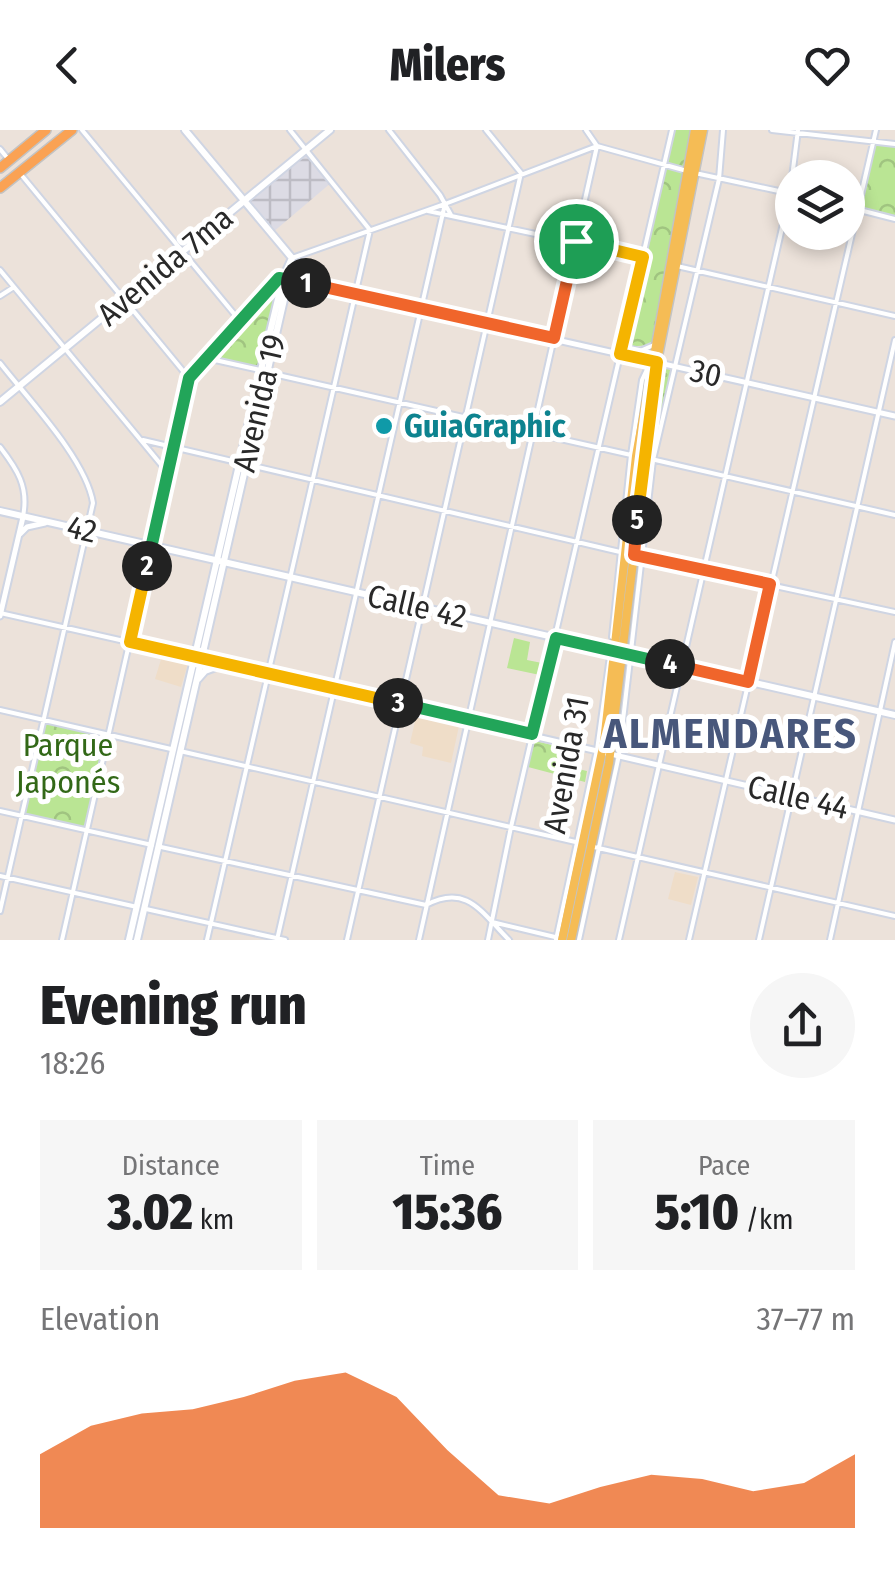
<!DOCTYPE html>
<html lang="en">
<head>
<meta charset="utf-8">
<style>
	:root { --surface:#fff; --page:#f6f6f6; --text:#202124; --muted:#757577; --accent:#ea580c }
	body { margin:0; font-family:"Fira Sans Condensed",sans-serif; background:var(--page); color:var(--text); height:100vh; display:flex; flex-direction:column; font-size:38px; white-space:nowrap }
	* { box-sizing:border-box; margin:0 }
	p { font-size:32px; color:var(--muted) }
	.icon { flex:none; width:55px; height:55px; fill:none; stroke:currentColor; stroke-width:2; stroke-linecap:round; stroke-linejoin:round }
	.map { position:relative; height:810px; overflow:hidden }
	.drawer { display:flex; flex-direction:column; background:var(--surface); flex:1 }
	.drawer>* { flex:none }
	.fabs { position:absolute; left:775px; top:30px; display:grid; gap:20px }
	.fabs a { display:grid; place-items:center; width:90px; height:90px; border-radius:50%; background:var(--surface); box-shadow:0 5px 15px #0003; font-size:50px }
	.pin { position:absolute; display:grid; place-items:center; width:85px; height:85px; color:#fff; margin:-42px; border:5px solid #fff; border-radius:50%; box-shadow:0 2px 10px #0007 }
	.km { position:absolute; width:50px; height:50px; margin:-25px; border-radius:50%; background:#222; color:#fff; font-size:28px; line-height:50px; text-align:center }
	.round { display:grid; place-items:center; flex:none; width:105px; height:105px; border-radius:52px; background:var(--page) }
	.headline { display:flex; align-items:center; justify-content:space-between; height:170px; padding:0 40px }
	h1 { font-size:55px; font-weight:800; line-height:75px }
	.metrics { display:grid; grid-template-columns:repeat(3,1fr); gap:15px; height:170px; padding:10px 40px }
	.metrics div { display:grid; align-content:center; border-radius:0px; background:var(--page); text-align:center }
	.metrics b { font-size:50px; font-weight:800 }
	.metrics small { font-size:28px; font-weight:400 }
	.metrics p { font-size:28px }
	.chart { height:280px; padding:20px 40px }
	.chart p { display:flex; justify-content:space-between }
	.chart svg { width:100%; height:180px; margin-top:10px; fill:var(--accent); opacity:.7 }
	header { display:flex; justify-content:space-between; align-items:center; height:130px; padding:0 40px; background:var(--surface); font-size:45px; font-weight:800 }
	.map>svg:first-child { display:block }
	.industrial { fill:url(#industrial-grid) }
	.education { fill:#efddc8 }
	.grass { fill:url(#grass-dots) }
	.park { fill:url(#park-crowns) }
	.garden { fill:#bae594 }
	.lines { fill:none; stroke-linecap:round; stroke-linejoin:round }
	.minor-casing { stroke:#cfd5e3; stroke-width:8 }
	.tertiary-casing { stroke:#cfd5e3; stroke-width:9 }
	.secondary-casing { stroke:#cfd5e3; stroke-width:10 }
	.primary-casing { stroke:#c3c3c3; stroke-width:11 }
	.trunk-casing { stroke:#c3c3c3; stroke-width:12 }
	.minor { stroke:#fff; stroke-width:4 }
	.tertiary { stroke:#fff; stroke-width:5 }
	.secondary { stroke:#fff; stroke-width:6 }
	.primary { stroke:#f5bc55; stroke-width:8 }
	.trunk { stroke:#faa254; stroke-width:9 }
	.split-1-casing { stroke:#fff; stroke-width:20 }
	.split-2-casing { stroke:#fff; stroke-width:20 }
	.split-3-casing { stroke:#fff; stroke-width:20 }
	.split-4-casing { stroke:#fff; stroke-width:20 }
	.split-5-casing { stroke:#fff; stroke-width:20 }
	.split-6-casing { stroke:#fff; stroke-width:20 }
	.split-1 { stroke:#f0652b; stroke-width:12 }
	.split-2 { stroke:#22a559; stroke-width:12 }
	.split-3 { stroke:#f5b400; stroke-width:12 }
	.split-4 { stroke:#22a559; stroke-width:12 }
	.split-5 { stroke:#f0652b; stroke-width:12 }
	.split-6 { stroke:#f5b400; stroke-width:12 }
	.culture-dot { fill:#0f9aa8; stroke:#fff; stroke-width:4 }
	.labels { text-anchor:middle; dominant-baseline:central; stroke-width:10; stroke-linejoin:round; paint-order:stroke }
	.street-label { font-size:32px; fill:#292929; stroke:#fff }
	.culture-label { font-size:32px; font-weight:bold; fill:#0d838f; stroke:#fff; text-anchor:start }
	.park-label { font-size:32px; fill:#326817; stroke:#fff }
	.district-label { font-size:42px; font-weight:bold; letter-spacing:2.5px; fill:#48577b; stroke:#fff }
</style>
</head>
<body>
<header><svg class="icon" aria-label="back" viewBox="0 0 24 24"><path d="M15 5l-7 7 7 7"/></svg>Milers<svg class="icon" aria-label="heart" viewBox="0 0 24 24"><path d="M12 20l-8-8c-3-5 5-10 8-4 3-6 11-1 8 4z"/></svg></header>
<div class="map">
<svg width="895" height="810" viewBox="0 0 895 810">
	<defs>
		<pattern id="industrial-grid" width="8" height="8" patternUnits="userSpaceOnUse" patternTransform="scale(2.5)"><rect width="8" height="8" fill="#dcdbe4"/><path d="M0 4h8M4 0v8" fill="none" stroke="#bdbcc4"/></pattern>
		<pattern id="grass-dots" width="8" height="8" patternUnits="userSpaceOnUse" patternTransform="scale(2.5)"><rect width="8" height="8" fill="#bae594"/><path d="M2 2h.1M6 6h.1" fill="none" stroke="#a0c480" stroke-width="1.8" stroke-linecap="round"/></pattern>
		<pattern id="park-crowns" width="20" height="18" patternUnits="userSpaceOnUse" patternTransform="scale(2.5)"><rect width="20" height="18" fill="#bae594"/><path d="M2 6a3 3 0 1 1 6 0M12 15a3 3 0 1 1 6 0" fill="none" stroke="#a0c480"/></pattern>
	</defs>
	<rect width="100%" height="100%" fill="#ece2da"/>
	<path class="industrial" d="M 307,19 L 332,52 L 272,103 L 244,70 Z"/>
	<path class="education" d="M 162,526 L 188,533 L 181,557 L 155,549 Z
		M 416,587 L 459,596 L 451,633 L 422,626 L 423,617 L 410,613 Z
		M 675,742 L 698,747 L 691,775 L 668,769 Z"/>
	<path class="grass" d="M 657,231 L 676,236 L 653,328 L 644,328 Z"/>
	<path class="park" d="M 672,0 L 695,0 L 654,215 L 622,217 Z
		M 873,12 L 895,14 L 895,89 L 856,79 Z
		M 276,155 L 278,156 L 258,239 L 210,227 Z
		M 44,590 L 109,605 L 87,700 L 22,686 Z
		M 535,611 L 561,617 L 557,634 L 587,641 L 585,652 L 528,637 Z"/>
	<path class="garden" d="M 514,508 L 530,512 L 527,530 L 542,533 L 540,545 L 507,538 Z"/>
	<g class="lines">
		<defs>
			<path id="minor" d="M 82,0 L 240,191
				M 389,0 L 440,65 L 451,85
				M 586,0 L 597,16 L 687,41
				M 772,0 L 895,14
				M 0,19 L 9,30
				M 19,42 L 188,247
				M 695,43 L 788,63
				M 848,77 L 895,89
				M 428,81 L 643,127
				M 292,128 L 445,74 L 597,16
				M 677,136 L 895,186
				M 0,140 L 168,343
				M 0,166 L 14,157
				M 622,217 L 640,221 L 654,215
				M 206,228 L 260,240
				M 0,233 C 28,269 86,329 93,373 L 0,781
				M 269,243 L 631,325
				M 143,310 L 620,422
				M 0,317 C 17,339 29,357 23,386
				M 651,329 L 895,385
				M 641,427 L 895,482
				M 0,483 L 195,527
				M 612,507 L 631,325 L 642,250 L 649,235
				M 0,580 L 171,619
				M 180,621 L 580,713
				M 0,681 L 152,715
				M 161,717 L 426,775 C 467,753 482,783 509,810
				M 594,717 L 895,786
				M 0,746 L 137,777
				M 146,779 L 285,810
				M 492,792 L 555,807
				M 62,810 L 189,249 L 279,148 L 283,148
				M 207,810 L 370,100 L 290,0
				M 277,810 L 445,74
				M 347,810 L 521,43 L 486,0
				M 419,810 L 597,16
				M 488,810 L 511,697 L 672,0
				M 556,810 L 597,620 L 610,526
				M 579,810 L 619,625 L 653,330 L 719,49 L 723,0
				M 619,810 L 790,63 L 798,0
				M 689,810 L 876,0
				M 759,810 L 895,210
				M 830,810 L 895,512"/>
			<path id="tertiary" d="M 286,149 L 895,286
				M 20,404 L 27,397 L 45,393
				M 0,486 L 23,387
				M 201,529 L 895,690"/>
			<path id="secondary" d="M 185,0 L 292,128
				M 0,272 L 330,0
				M 0,381 L 895,585
				M 198,549 L 205,541 L 224,534
				M 129,810 L 261,240 L 283,148 L 292,128
				M 137,810 L 291,139"/>
			<path id="primary" d="M 562,810 L 604,612 L 636,326 L 695,0
				M 571,810 L 609,633 L 657,231 L 703,0"/>
			<path id="trunk" d="M 0,38 L 46,0
				M 0,58 L 72,0"/>
		</defs>
		<use href="#minor" class="minor-casing"/>
		<use href="#tertiary" class="tertiary-casing"/>
		<use href="#secondary" class="secondary-casing"/>
		<use href="#primary" class="primary-casing"/>
		<use href="#trunk" class="trunk-casing"/>
		<use href="#minor" class="minor"/>
		<use href="#tertiary" class="tertiary"/>
		<use href="#secondary" class="secondary"/>
		<use href="#primary" class="primary"/>
		<use href="#trunk" class="trunk"/>
	</g>
	<g class="lines">
		<defs>
			<path id="split-1" d="M 306,153 L 554,208 L 576,111"/>
			<path id="split-2" d="M 147,436 L 189,248 L 279,148 L 306,153"/>
			<path id="split-3" d="M 147,436 L 130,512 L 398,573"/>
			<path id="split-4" d="M 398,573 L 532,604 L 556,508 L 670,534"/>
			<path id="split-5" d="M 637,390 L 634,425 L 770,454 L 748,552 L 670,534"/>
			<path id="split-6" d="M 576,111 L 643,127 L 620,224 L 657,232 L 637,390"/>
		</defs>
		<use href="#split-1" class="split-1-casing"/>
		<use href="#split-2" class="split-2-casing"/>
		<use href="#split-3" class="split-3-casing"/>
		<use href="#split-4" class="split-4-casing"/>
		<use href="#split-5" class="split-5-casing"/>
		<use href="#split-6" class="split-6-casing"/>
		<use href="#split-1" class="split-1"/>
		<use href="#split-2" class="split-2"/>
		<use href="#split-3" class="split-3"/>
		<use href="#split-4" class="split-4"/>
		<use href="#split-5" class="split-5"/>
		<use href="#split-6" class="split-6"/>
	</g>
	<circle class="culture-dot" cx="384" cy="296" r="10"/>
	<g class="labels">
		<g class="street-label">
			<text transform="translate(165 136) rotate(-40)">Avenida 7ma</text>
			<text transform="translate(706 243) rotate(13)">30</text>
			<text transform="translate(259 273) rotate(-77)">Avenida 19</text>
			<text transform="translate(82 399) rotate(13)">42</text>
			<text transform="translate(417 476) rotate(13)">Calle 42</text>
			<text transform="translate(566 635) rotate(-80)">Avenida 31</text>
			<text transform="translate(798 667) rotate(13)">Calle 44</text>
		</g>
		<g class="culture-label">
			<text x="404" y="296">GuiaGraphic</text>
		</g>
		<g class="park-label">
			<text x="68" y="615">Parque<tspan x="68" dy="37">Japonés</tspan></text>
		</g>
		<g class="district-label">
			<text x="731" y="604">ALMENDARES</text>
		</g>
	</g>
</svg>
<div class="fabs">
<a><svg class="icon" aria-label="layers" viewBox="0 0 24 24"><path d="M12 4l9 5-9 5-9-5zM3 14l9 5 9-5"/></svg></a>
</div>
<div class="pin" style="left:576px;top:111px;background:#1e9e55"><svg class="icon" aria-label="arrive" viewBox="0 0 24 24"><path d="M6 21V4h12l-3 4 3 4H6"/></svg></div>
<b class="km" style="left:306px;top:153px">1</b>
<b class="km" style="left:147px;top:436px">2</b>
<b class="km" style="left:398px;top:573px">3</b>
<b class="km" style="left:670px;top:534px">4</b>
<b class="km" style="left:637px;top:390px">5</b>
</div>
<section class="drawer">
<div class="headline"><div><h1>Evening run</h1><p>18:26</p></div><a class="round"><svg class="icon" aria-label="share" viewBox="0 0 24 24"><path d="M12 15V3M7 8l5-5 5 5M5 13v7h14v-7"/></svg></a></div>
<div class="metrics">
<div><p>Distance</p><b>3.02<small> km</small></b></div>
<div><p>Time</p><b>15:36</b></div>
<div><p>Pace</p><b>5:10<small> /km</small></b></div>
</div>
<div class="chart"><p><span>Elevation</span>37–77 m</p>
<svg viewBox="0 0 160 44" preserveAspectRatio="none"><path d="M0 44V26L10 19L20 16L30 15L40 12L50 8L60 6L70 12L80 25L90 36L100 38L110 34L120 31L130 32L140 35L150 33L160 26V44z"/></svg>
</div>
</section>
</body>
</html>
